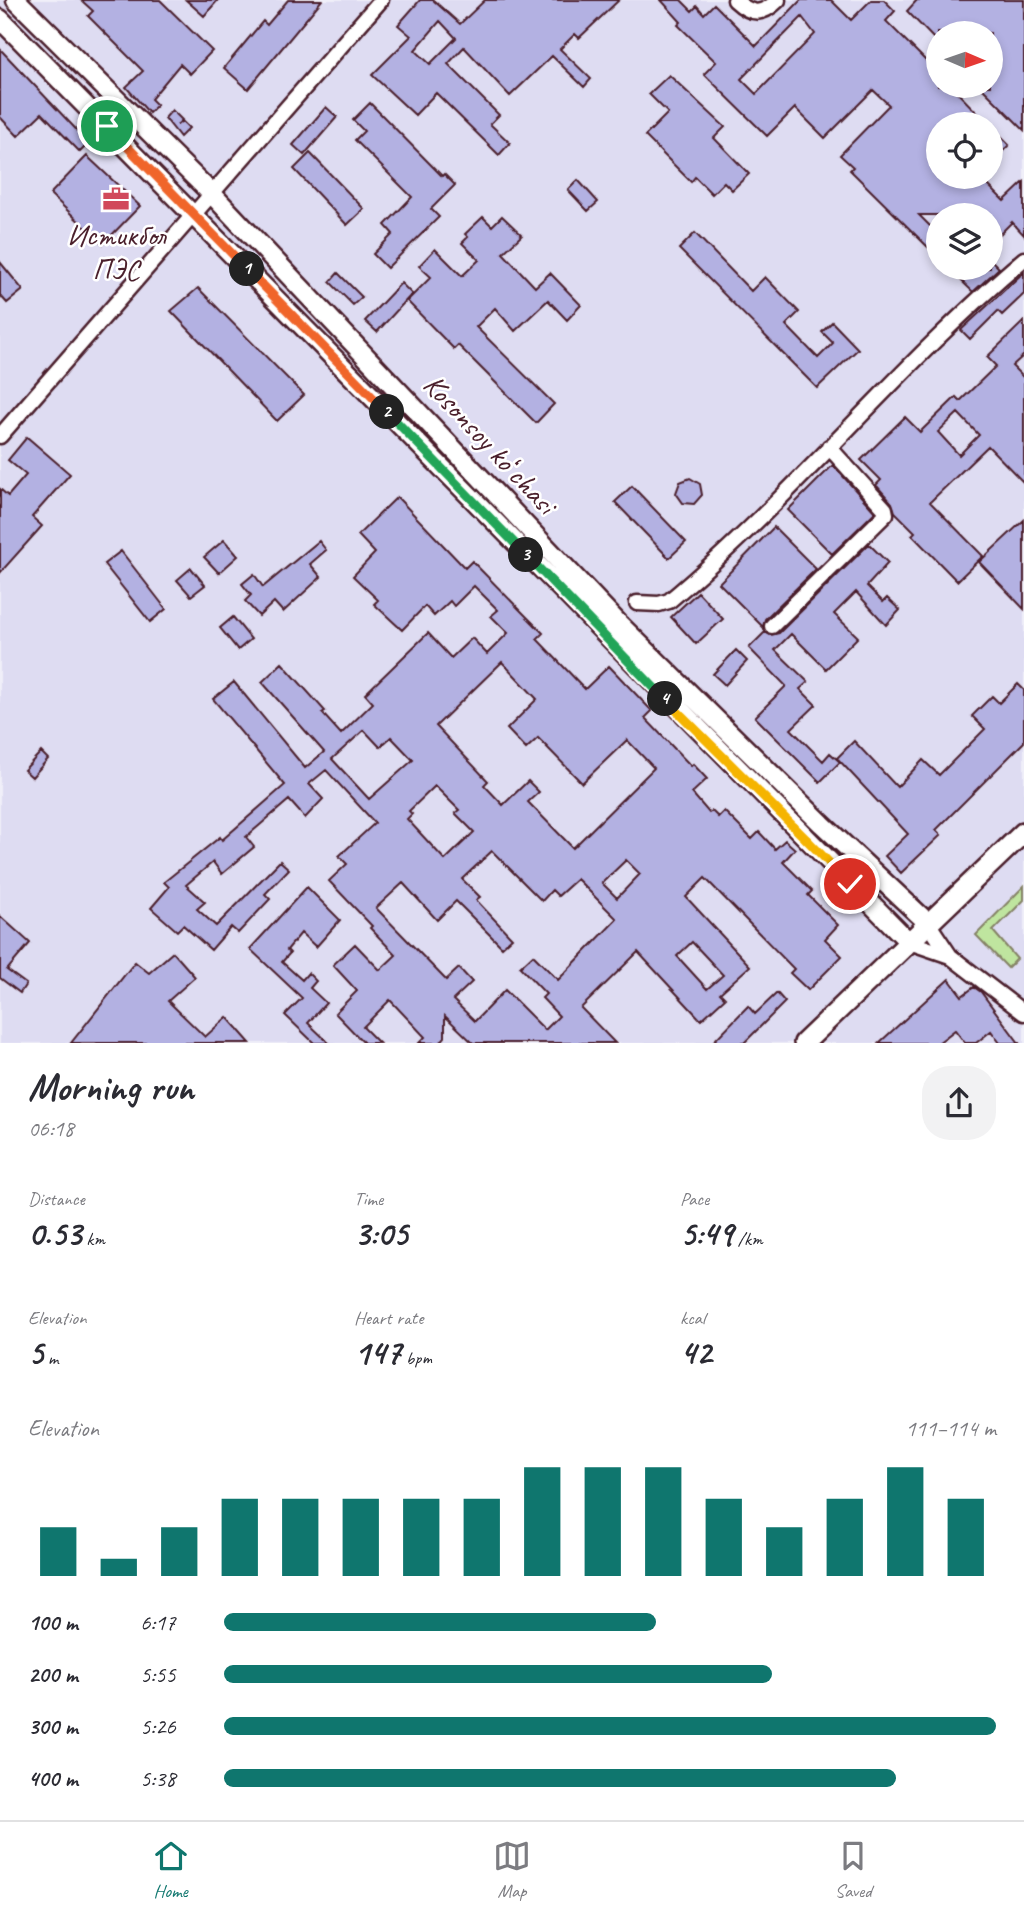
<!DOCTYPE html>
<html lang="en">
<head>
<meta charset="utf-8">
<style>
	:root { --surface:#fff; --page:#f2f2f3; --text:#2b2b33; --muted:#7c7c81; --line:#e1e1e2; --accent:#0f766e }
	body { margin:0; font-family:Caveat,sans-serif; background:var(--page); color:var(--text); height:100vh; display:flex; flex-direction:column; font-size:26px; white-space:nowrap }
	* { box-sizing:border-box; margin:0 }
	p { font-size:23px; color:var(--muted) }
	.icon { flex:none; width:38px; height:38px; fill:none; stroke:currentColor; stroke-width:2; stroke-linecap:round; stroke-linejoin:round }
	.map { position:relative; height:1043px; overflow:hidden }
	.drawer { display:flex; flex-direction:column; background:var(--surface); flex:1 }
	.drawer>* { flex:none }
	.needle { width:46px; rotate:92deg }
	.tools { position:absolute; left:926px; top:21px; display:grid; gap:14px }
	.tools a { display:grid; place-items:center; width:77px; height:77px; border-radius:50%; background:var(--surface); box-shadow:0 4px 10px #0003; font-size:35px }
	.pin { position:absolute; display:grid; place-items:center; width:60px; height:60px; color:#fff; margin:-30px; border:4px solid #fff; border-radius:50%; box-shadow:0 2px 7px #0007 }
	.km { position:absolute; width:35px; height:35px; margin:-18px; border-radius:50%; background:#222; color:#fff; font-size:19px; line-height:35px; text-align:center }
	.round { display:grid; place-items:center; flex:none; width:74px; height:74px; border-radius:28px; background:var(--page) }
	.headline { display:flex; align-items:center; justify-content:space-between; height:119px; padding:0 28px }
	h1 { font-size:38px; font-weight:700; line-height:52px }
	.figures { display:grid; grid-template-columns:repeat(3,1fr); gap:10px; height:119px; padding:7px 28px }
	.figures div { display:grid; align-content:center }
	.figures b { font-size:35px; font-weight:700 }
	.figures small { font-size:19px; font-weight:400 }
	.figures p { font-size:19px }
	.chart { height:196px; padding:14px 28px }
	.chart p { display:flex; justify-content:space-between }
	.chart svg { width:100%; height:126px; margin-top:7px; stroke:var(--accent); stroke-width:6 }
	ul { padding:0 28px; list-style:none; font-size:23px }
	li { display:grid; grid-template-columns:112px 84px 1fr; align-items:center; height:52px }
	li i { height:18px; border-radius:9px; background:var(--accent) }
	.tabs { display:flex; justify-content:space-around; align-items:center; height:98px; border-top:2px solid var(--line); background:var(--surface); font-size:19px; color:var(--muted) }
	.tabs a { display:grid; justify-items:center; gap:4px }
	.tabs .selected { color:var(--accent) }
	.map>svg:first-child { display:block }
	.built { fill:#dedcf2; fill-rule:evenodd }
	.green { fill:#bfe59f; stroke:#848265; stroke-width:2 }
	.building { fill:#b3b1e2; stroke:#4a1f2b; stroke-width:2; fill-rule:evenodd }
	.lines { fill:none; stroke-linecap:round; stroke-linejoin:round }
	.minor-casing { stroke:#4a1f2b; stroke-width:19 }
	.tertiary-casing { stroke:#4a1f2b; stroke-width:23 }
	.secondary-casing { stroke:#4a1f2b; stroke-width:24 }
	.minor { stroke:#fff; stroke-width:14 }
	.tertiary { stroke:#fff; stroke-width:18 }
	.secondary { stroke:#fff; stroke-width:19 }
	.split-1-casing { stroke:#fff; stroke-width:14 }
	.split-2-casing { stroke:#fff; stroke-width:14 }
	.split-3-casing { stroke:#fff; stroke-width:14 }
	.split-4-casing { stroke:#fff; stroke-width:14 }
	.split-5-casing { stroke:#fff; stroke-width:14 }
	.split-6-casing { stroke:#fff; stroke-width:14 }
	.split-1 { stroke:#f0652b; stroke-width:9 }
	.split-2 { stroke:#f0652b; stroke-width:9 }
	.split-3 { stroke:#22a559; stroke-width:9 }
	.split-4 { stroke:#22a559; stroke-width:9 }
	.split-5 { stroke:#f5b400; stroke-width:9 }
	.split-6 { stroke:#f5b400; stroke-width:9 }
	.labels { text-anchor:middle; dominant-baseline:central; stroke-width:5; stroke-linejoin:round; paint-order:stroke }
	.poi-label { font-size:30px; fill:#4a1f2b; stroke:#fff }
	.street-label { font-size:30px; fill:#4a1f2b; stroke:#fff }
</style>
</head>
<body>
<div class="map">
<svg width="1024" height="1043" viewBox="0 0 1024 1043">
	<rect width="100%" height="100%" fill="#f0eff9"/>
	<filter id="ink" filterUnits="userSpaceOnUse"><feTurbulence type="fractalNoise" baseFrequency=".0143" numOctaves="2"/><feDisplacementMap in="SourceGraphic" scale="14" xChannelSelector="R" yChannelSelector="G"/><feConvolveMatrix kernelMatrix="1 2 1 2 8 2 1 2 1" color-interpolation-filters="sRGB"/></filter>
	<g filter="url(#ink)">
		<path class="built" d="M 0,0 L 1024,0 L 1024,1043 L 0,1043 ZM 938,33 L 990,33 L 990,86 L 938,86 ZM 938,124 L 990,124 L 990,177 L 938,177 ZM 938,215 L 990,215 L 990,268 L 938,268 Z"/>
		<path class="green" d="M 1024,886 L 1024,900 L 993,931 L 1017,959 L 1008,968 L 976,935 Z"/>
		<path class="building" d="M 81,0 L 160,0 L 212,51 L 190,74 L 180,64 L 151,99 L 157,105 L 149,113 L 126,87 L 143,71 L 88,16 L 93,11 Z
			M 186,0 L 218,0 L 204,16 Z
			M 288,0 L 322,0 L 248,89 L 224,68 L 263,21 L 267,25 Z
			M 420,0 L 433,0 L 460,24 L 485,0 L 619,0 L 579,38 L 575,34 L 560,49 L 591,79 L 584,87 L 552,56 L 510,96 L 464,47 L 448,64 L 499,115 L 490,124 L 510,143 L 499,155 L 436,93 L 415,115 L 372,75 L 411,36 L 398,25 ZM 440,21 L 456,38 L 430,64 L 415,50 Z
			M 661,0 L 681,0 L 692,11 L 697,6 L 704,14 L 714,4 L 756,46 L 801,0 L 831,0 L 851,20 L 871,0 L 884,0 L 895,11 L 886,21 L 938,73 L 938,86 L 951,86 L 988,124 L 938,124 L 938,177 L 980,177 L 1004,201 L 1024,182 L 1024,235 L 1012,222 L 990,244 L 990,215 L 919,215 L 938,234 L 938,257 L 850,170 L 853,167 L 840,155 L 889,105 L 873,90 L 825,138 L 795,108 L 767,136 L 704,74 L 716,62 L 678,25 L 681,22 ZM 802,17 L 815,34 L 756,94 L 741,79 Z
			M 917,0 L 1024,0 L 1024,130 L 980,86 L 990,86 L 990,33 L 938,33 L 938,43 L 907,11 Z
			M 0,49 L 89,143 L 80,152 L 42,113 L 18,136 L 0,117 Z
			M 669,75 L 725,127 L 714,138 L 749,174 L 732,190 L 724,182 L 712,194 L 695,177 L 691,182 L 645,136 L 668,113 L 649,94 Z
			M 370,103 L 442,176 L 444,174 L 455,185 L 431,209 L 439,217 L 387,268 L 373,254 L 393,234 L 385,225 L 412,197 L 355,140 L 364,131 L 353,120 Z
			M 326,107 L 337,117 L 304,155 L 293,145 Z
			M 172,110 L 182,120 L 177,125 L 182,121 L 189,128 L 180,137 L 165,118 Z
			M 990,126 L 1009,145 L 998,156 L 990,147 Z
			M 310,153 L 364,209 L 347,225 L 294,169 Z
			M 87,156 L 140,206 L 103,244 L 50,194 Z
			M 578,180 L 598,202 L 588,211 L 568,190 Z
			M 502,216 L 522,235 L 503,253 L 535,287 L 550,273 L 581,305 L 567,320 L 548,300 L 515,331 L 495,308 L 476,327 L 554,404 L 536,423 L 458,345 L 454,349 L 407,301 L 431,277 L 419,266 L 435,249 L 462,276 L 479,260 L 462,243 L 468,237 L 465,234 L 483,217 L 492,226 Z
			M 695,233 L 751,291 L 765,277 L 799,312 L 786,325 L 818,358 L 833,343 L 822,332 L 832,322 L 858,349 L 817,388 L 679,249 Z
			M 990,259 L 999,268 L 973,292 L 948,268 L 990,268 Z
			M 0,262 L 23,290 L 7,303 L 0,295 Z
			M 1024,272 L 1024,294 L 1002,315 L 998,311 L 970,339 L 961,330 Z
			M 338,273 L 362,297 L 353,305 L 330,282 Z
			M 401,283 L 412,294 L 377,332 L 365,321 Z
			M 198,288 L 304,395 L 277,421 L 171,311 Z
			M 1024,321 L 1024,355 L 1012,366 L 1024,378 L 1024,483 L 988,446 L 930,502 L 983,556 L 957,581 L 912,535 L 915,532 L 895,512 L 892,503 L 876,485 L 881,480 L 861,460 L 905,417 L 920,432 L 956,397 L 960,401 L 996,366 L 987,357 ZM 958,413 L 979,435 L 959,455 L 938,432 Z
			M 27,437 L 70,474 L 32,517 L 42,526 L 0,573 L 0,489 L 8,496 L 26,475 L 8,460 Z
			M 833,465 L 875,512 L 832,554 L 788,510 Z
			M 690,478 L 700,484 L 702,495 L 694,504 L 683,503 L 676,493 L 680,482 Z
			M 632,486 L 686,542 L 669,558 L 615,502 Z
			M 397,497 L 465,568 L 472,561 L 526,616 L 543,633 L 537,639 L 585,689 L 609,666 L 652,711 L 645,718 L 691,766 L 693,764 L 707,779 L 692,793 L 709,813 L 712,811 L 718,817 L 724,811 L 752,839 L 759,832 L 775,849 L 785,840 L 795,849 L 783,862 L 812,891 L 808,895 L 838,925 L 825,939 L 842,956 L 808,990 L 790,973 L 794,969 L 705,878 L 686,897 L 750,966 L 720,993 L 725,998 L 701,1020 L 638,952 L 581,1008 L 615,1043 L 473,1043 L 445,1016 L 445,1037 L 440,1043 L 419,1043 L 425,1037 L 390,1000 L 363,1027 L 379,1043 L 364,1043 L 335,1013 L 357,991 L 333,965 L 355,944 L 380,970 L 396,955 L 370,928 L 372,926 L 329,881 L 347,864 L 339,856 L 375,823 L 326,770 L 309,784 L 323,799 L 305,818 L 289,800 L 246,837 L 254,847 L 222,874 L 213,862 L 186,885 L 205,902 L 197,909 L 216,926 L 280,861 L 289,869 L 265,894 L 270,899 L 238,933 L 231,927 L 211,950 L 183,925 L 177,931 L 151,908 L 169,887 L 164,882 L 220,837 L 222,840 L 285,785 L 213,699 L 234,682 L 305,768 L 324,752 L 262,682 L 282,663 L 325,711 L 322,713 L 341,734 L 373,703 L 365,694 L 428,633 L 451,658 L 472,638 L 487,654 L 508,633 L 491,616 L 498,610 L 474,586 L 454,606 L 450,601 L 434,616 L 425,606 L 402,630 L 374,604 L 378,600 L 353,576 L 375,553 L 358,535 ZM 502,662 L 537,699 L 507,729 L 526,749 L 538,738 L 582,783 L 627,740 L 654,768 L 573,848 L 528,802 L 539,792 L 528,781 L 503,805 L 484,785 L 488,781 L 436,726 ZM 364,730 L 380,747 L 391,737 L 413,760 L 369,799 L 332,759 ZM 435,786 L 459,810 L 455,813 L 474,832 L 445,860 L 407,819 L 412,814 L 409,811 ZM 492,851 L 542,901 L 552,890 L 558,896 L 577,879 L 617,919 L 558,980 L 533,955 L 520,967 L 546,994 L 542,998 L 559,1016 L 545,1030 L 505,990 L 475,1021 L 453,1000 L 472,982 L 459,968 L 446,980 L 376,908 L 403,883 L 437,920 L 456,901 L 502,947 L 512,938 L 476,900 L 480,897 L 462,879 ZM 626,860 L 640,874 L 617,898 L 602,883 ZM 692,942 L 723,975 L 707,989 L 677,956 Z
			M 1024,520 L 1024,609 L 979,562 Z
			M 774,527 L 816,569 L 765,619 L 763,627 L 719,583 Z
			M 224,540 L 238,556 L 219,573 L 204,557 Z
			M 319,541 L 326,550 L 310,564 L 321,577 L 283,612 L 274,602 L 259,616 L 245,601 L 251,595 L 242,584 L 254,574 L 263,587 Z
			M 869,544 L 888,563 L 867,586 L 883,602 L 887,598 L 900,610 L 886,625 L 856,592 L 834,614 L 858,637 L 826,669 L 791,634 L 775,650 L 808,682 L 800,689 L 816,705 L 791,729 L 823,761 L 830,753 L 840,762 L 820,782 L 755,717 L 786,686 L 749,648 L 765,632 L 770,635 L 779,633 Z
			M 121,551 L 166,609 L 150,622 L 104,564 Z
			M 191,568 L 205,585 L 191,596 L 177,580 Z
			M 698,592 L 723,619 L 696,644 L 671,617 Z
			M 233,617 L 251,639 L 238,650 L 220,628 Z
			M 736,650 L 747,661 L 725,685 L 713,674 Z
			M 1018,684 L 1024,690 L 1024,742 L 936,830 L 941,835 L 901,873 L 885,856 L 908,834 L 837,758 L 854,741 L 897,787 L 923,760 L 939,775 L 985,729 L 972,716 L 992,696 L 999,703 Z
			M 41,752 L 48,759 L 32,777 L 24,770 Z
			M 307,887 L 340,920 L 316,947 L 301,933 L 287,950 L 290,953 L 282,962 L 302,980 L 308,973 L 316,981 L 310,988 L 326,1003 L 308,1023 L 329,1043 L 314,1043 L 285,1015 L 302,998 L 250,949 Z
			M 0,916 L 30,943 L 7,970 L 26,984 L 20,993 L 0,978 Z
			M 173,952 L 195,977 L 168,1001 L 205,1037 L 227,1017 L 250,1043 L 71,1043 L 135,962 L 149,973 Z
			M 949,979 L 962,996 L 974,987 L 981,992 L 1019,1043 L 1000,1043 L 991,1031 L 976,1043 L 965,1043 L 955,1030 L 938,1043 L 879,1043 Z
			M 777,993 L 785,1002 L 744,1043 L 712,1043 L 748,1006 L 755,1014 Z"/>
		<g class="lines">
			<defs>
				<path id="minor" d="M 735,0 C 751,15 762,16 778,0
					M 0,436 L 381,0
					M 637,603 L 659,604 L 669,601 C 795,496 898,365 1024,259
					M 772,626 L 886,514 L 885,509 L 829,447
					M 928,923 L 950,956 L 1024,1013
					M 909,942 L 950,956"/>
				<path id="tertiary" d="M 16,0 L 211,193 L 618,623 L 822,824 L 928,923
					M 0,19 C 305,325 604,636 909,942"/>
				<path id="secondary" d="M 804,1043 L 1024,832"/>
			</defs>
			<use href="#minor" class="minor-casing"/>
			<use href="#tertiary" class="tertiary-casing"/>
			<use href="#secondary" class="secondary-casing"/>
			<use href="#minor" class="minor"/>
			<use href="#tertiary" class="tertiary"/>
			<use href="#secondary" class="secondary"/>
		</g>
	</g>
	<g class="lines" filter="url(#ink)">
		<defs>
			<path id="split-1" d="M 107,126 L 247,269"/>
			<path id="split-2" d="M 247,269 L 387,412"/>
			<path id="split-3" d="M 387,412 L 526,555"/>
			<path id="split-4" d="M 526,555 L 665,699"/>
			<path id="split-5" d="M 665,699 L 807,840"/>
			<path id="split-6" d="M 807,840 L 850,884"/>
		</defs>
		<use href="#split-1" class="split-1-casing"/>
		<use href="#split-2" class="split-2-casing"/>
		<use href="#split-3" class="split-3-casing"/>
		<use href="#split-4" class="split-4-casing"/>
		<use href="#split-5" class="split-5-casing"/>
		<use href="#split-6" class="split-6-casing"/>
		<use href="#split-1" class="split-1"/>
		<use href="#split-2" class="split-2"/>
		<use href="#split-3" class="split-3"/>
		<use href="#split-4" class="split-4"/>
		<use href="#split-5" class="split-5"/>
		<use href="#split-6" class="split-6"/>
	</g>
	<defs>
		<symbol id="office-bare" viewBox="-9 -9 18 18"><path d="M-6-3h4V-5.5h4V-3h4V5H-6ZM-1-4.5V-3h2v-1.5ZM-6 0V1H6V0Z" fill="#d1495b" stroke="#fff" stroke-width="2.5" paint-order="stroke"/></symbol>
	</defs>
	<g fill-rule="evenodd">
		<use href="#office-bare" x="97" y="180" width="38" height="38"/>
	</g>
	<g class="labels">
		<g class="poi-label">
			<text x="116" y="235">Истикбол<tspan x="116" dy="34">ПЭС</tspan></text>
		</g>
		<g class="street-label">
			<text transform="translate(490 444) rotate(47)">Kosonsoy koʻchasi</text>
		</g>
	</g>
</svg>
<div class="tools">
<a><svg class="needle" viewBox="-14 -14 28 28"><path d="M0-13l5 13h-10z" fill="#e53935"/><path d="M0 13l5-13h-10z" fill="#7c7c81"/></svg></a>
<a><svg class="icon" aria-label="locate" viewBox="0 0 24 24"><circle cx="12" cy="12" r="6"/><path d="M12 2v4M12 18v4M2 12h4M18 12h4"/></svg></a>
<a><svg class="icon" aria-label="layers" viewBox="0 0 24 24"><path d="M12 4l9 5-9 5-9-5zM3 14l9 5 9-5"/></svg></a>
</div>
<div class="pin" style="left:107px;top:126px;background:#1e9e55"><svg class="icon" aria-label="arrive" viewBox="0 0 24 24"><path d="M6 21V4h12l-3 4 3 4H6"/></svg></div>
<div class="pin" style="left:850px;top:884px;background:#d93025"><svg class="icon" aria-label="check" viewBox="0 0 24 24"><path d="M5 12l5 5 9-10"/></svg></div>
<b class="km" style="left:247px;top:269px">1</b>
<b class="km" style="left:387px;top:412px">2</b>
<b class="km" style="left:526px;top:555px">3</b>
<b class="km" style="left:665px;top:699px">4</b>
</div>
<section class="drawer">
<div class="headline"><div><h1>Morning run</h1><p>06:18</p></div><a class="round"><svg class="icon" aria-label="share" viewBox="0 0 24 24"><path d="M12 15V3M7 8l5-5 5 5M5 13v7h14v-7"/></svg></a></div>
<div class="figures">
<div><p>Distance</p><b>0.53<small> km</small></b></div>
<div><p>Time</p><b>3:05</b></div>
<div><p>Pace</p><b>5:49<small> /km</small></b></div>
</div>
<div class="figures">
<div><p>Elevation</p><b>5<small> m</small></b></div>
<div><p>Heart rate</p><b>147<small> bpm</small></b></div>
<div><p>kcal</p><b>42</b></div>
</div>
<div class="chart"><p><span>Elevation</span>111–114 m</p>
<svg viewBox="0 0 160 44" preserveAspectRatio="none"><path d="M5 44V27M15 44V38M25 44V27M35 44V17M45 44V17M55 44V17M65 44V17M75 44V17M85 44V6M95 44V6M105 44V6M115 44V17M125 44V27M135 44V17M145 44V6M155 44V17"/></svg>
</div>
<ul>
<li><b>100 m</b>6:17<i style="width:56%"></i></li>
<li><b>200 m</b>5:55<i style="width:71%"></i></li>
<li><b>300 m</b>5:26<i style="width:100%"></i></li>
<li><b>400 m</b>5:38<i style="width:87%"></i></li>
</ul>
</section>
<nav class="tabs">
<a class="selected"><svg class="icon" aria-label="home" viewBox="0 0 24 24"><path d="M3 11l9-7 9 7M6 9v11h12V9"/></svg>Home</a>
<a><svg class="icon" aria-label="map" viewBox="0 0 24 24"><path d="M3 6l6-2 6 2 6-2v14l-6 2-6-2-6 2zM9 4v14M15 6v14"/></svg>Map</a>
<a><svg class="icon" aria-label="saved" viewBox="0 0 24 24"><path d="M7 4h10v16l-5-4-5 4z"/></svg>Saved</a>
</nav>
</body>
</html>
